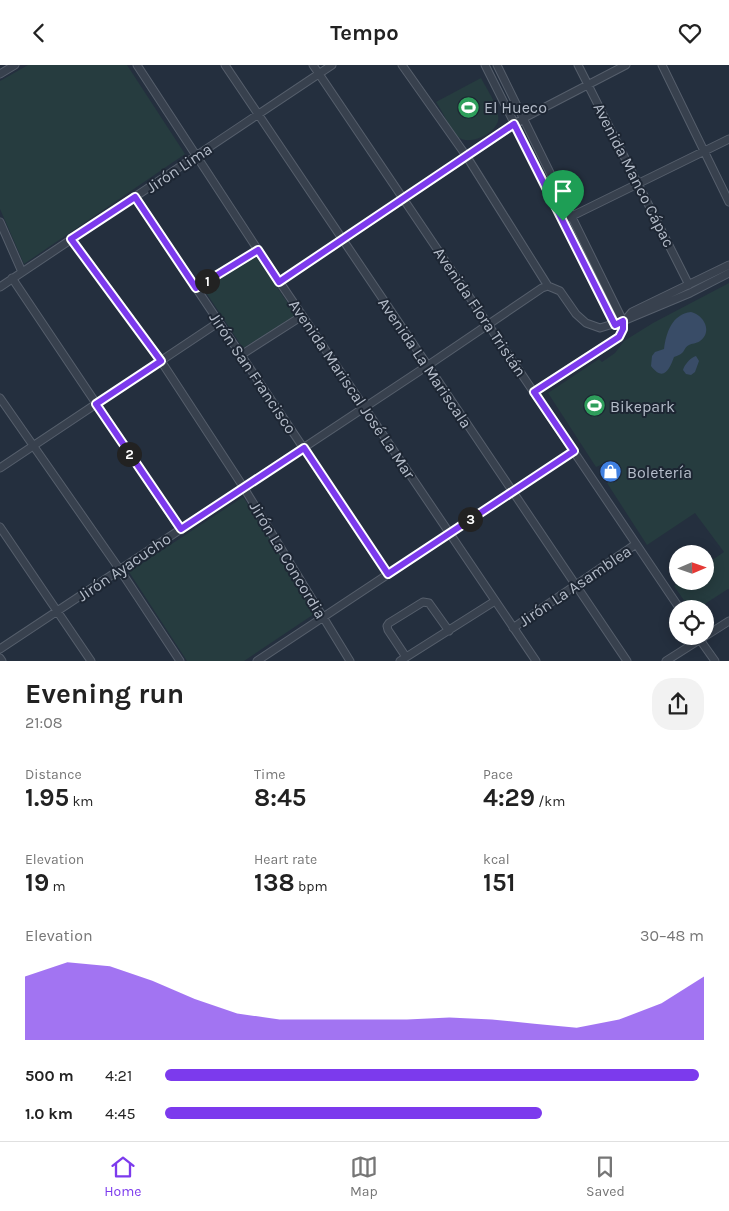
<!DOCTYPE html>
<html lang="en">
<head>
<meta charset="utf-8">
<style>
	:root { --surface:#fff; --page:#f2f2f2; --text:#222; --muted:#767676; --line:#e0e0e0; --accent:#7c3aed }
	body { margin:0; font-family:Karla,sans-serif; background:var(--page); color:var(--text); height:100vh; display:flex; flex-direction:column; font-size:19px; white-space:nowrap }
	* { box-sizing:border-box; margin:0 }
	p { font-size:16px; color:var(--muted) }
	.icon { flex:none; width:28px; height:28px; fill:none; stroke:currentColor; stroke-width:2; stroke-linecap:round; stroke-linejoin:round }
	.map { position:relative; height:596px; overflow:hidden }
	.details { display:flex; flex-direction:column; background:var(--surface); flex:1 }
	.details>* { flex:none }
	.needle { width:32px; rotate:88deg }
	.fabs { position:absolute; left:669px; top:480px; display:grid; gap:10px }
	.fabs a { display:grid; place-items:center; width:45px; height:45px; border-radius:50%; background:var(--surface); box-shadow:0 2px 12px #0003; font-size:25px }
	.pin { position:absolute; display:grid; place-items:center; width:42px; height:42px; color:#fff; margin:-51px -21px; border-radius:50% 50% 50% 0; rotate:-45deg; box-shadow:0 0 5px #0007 }
	.pin .icon { rotate:45deg }
	.km { position:absolute; width:25px; height:25px; margin:-12px; border-radius:50%; background:#222; color:#fff; font-size:14px; line-height:25px; text-align:center }
	.round { display:grid; place-items:center; flex:none; width:52px; height:52px; border-radius:20px; background:var(--page) }
	.overview { display:flex; align-items:center; justify-content:space-between; height:85px; padding:0 25px }
	h1 { font-size:28px; font-weight:700; line-height:38px }
	.metrics { display:grid; grid-template-columns:repeat(3,1fr); gap:8px; height:85px; padding:5px 25px }
	.metrics div { display:grid; align-content:center }
	.metrics b { font-size:25px; font-weight:700 }
	.metrics small { font-size:14px; font-weight:400 }
	.metrics p { font-size:14px }
	.chart { height:140px; padding:10px 25px }
	.chart p { display:flex; justify-content:space-between }
	.chart svg { width:100%; height:90px; margin-top:5px; fill:var(--accent); opacity:.7 }
	ul { padding:0 25px; list-style:none; font-size:16px }
	li { display:grid; grid-template-columns:80px 60px 1fr; align-items:center; height:38px }
	li i { height:12px; border-radius:6px; background:var(--accent) }
	header { display:flex; justify-content:space-between; align-items:center; height:65px; padding:0 25px; background:var(--surface); font-size:22px; font-weight:700 }
	.tabs { display:flex; justify-content:space-around; align-items:center; height:70px; border-top:1px solid var(--line); background:var(--surface); font-size:14px; color:var(--muted) }
	.tabs a { display:grid; justify-items:center; gap:2px }
	.tabs .on { color:var(--accent) }
	.map>svg:first-child { display:block }
	.green { fill:#263c3f }
	.water { fill:#394c67 }
	.lines { fill:none; stroke-linecap:round; stroke-linejoin:round }
	.minor-casing { stroke:#565f6c; stroke-width:9 }
	.minor { stroke:#38414e; stroke-width:7 }
	.route-casing { stroke:#fff; stroke-width:10 }
	.route { stroke:#7c3aed; stroke-width:6 }
	.labels { text-anchor:middle; dominant-baseline:central; stroke-width:4; stroke-linejoin:round; paint-order:stroke }
	.poi-label { font-size:16px; fill:#b4bcc9; stroke:#1d2633; text-anchor:start }
	.street-label { font-size:16px; fill:#b4bcc9; stroke:#1d2633 }
</style>
</head>
<body>
<header><svg class="icon" aria-label="back" viewBox="0 0 24 24"><path d="M15 5l-7 7 7 7"/></svg>Tempo<svg class="icon" aria-label="heart" viewBox="0 0 24 24"><path d="M12 20l-8-8c-3-5 5-10 8-4 3-6 11-1 8 4z"/></svg></header>
<div class="map">
<svg width="729" height="596" viewBox="0 0 729 596">
	<rect width="100%" height="100%" fill="#242f3e"/>
	<path class="green" d="M 28,0 L 127,0 L 185,89 L 24,199 L 0,144 L 0,16 Z
		M 481,13 C 486,23 501,44 498,56 C 495,69 468,82 457,71 C 449,62 443,47 436,37 Z
		M 256,192 L 296,250 L 243,283 L 203,223 Z
		M 729,218 L 729,524 L 728,524 L 697,544 L 690,544 L 674,521 L 681,516 L 705,516 L 705,500 L 724,487 L 695,448 L 647,480 L 607,418 L 613,414 L 603,399 L 596,402 L 548,328 L 599,294 L 602,297 L 615,288 L 624,276 L 653,258 Z
		M 243,432 L 317,547 L 244,596 L 187,596 L 129,507 Z"/>
	<path class="water" d="M 691,247 C 704,250 713,267 700,276 C 696,279 692,278 689,280 C 682,284 687,288 674,292 C 670,303 664,318 651,301 L 652,291 L 655,287 L 664,284 C 666,268 672,249 691,247 Z
		M 696,291 L 699,296 L 695,307 L 691,310 L 686,309 L 683,305 C 684,300 691,292 696,291 Z"/>
	<g class="lines">
		<defs>
			<path id="minor" d="M 137,0 L 258,185 L 536,596
				M 225,0 L 627,596
				M 313,0 L 680,544
				M 402,0 L 467,92 L 548,221 L 560,226 L 576,249 L 586,258 L 600,263 L 623,256 L 690,228 L 729,208
				M 485,0 L 615,259
				M 497,0 L 623,256 L 623,264 L 619,272 L 534,327
				M 578,0 L 689,220
				M 662,0 L 729,137
				M 0,9 L 15,0
				M 135,132 L 388,509
				M 568,153 L 729,74
				M 0,157 L 22,207
				M 71,173 L 161,296 L 244,423 L 350,596
				M 12,213 L 181,465
				M 279,217 L 524,53 L 626,0
				M 0,222 L 332,0
				M 196,223 L 258,185
				M 627,253 L 632,247 L 729,200
				M 241,290 L 302,251
				M 0,333 L 120,505 L 180,596
				M 0,403 L 219,257
				M 0,462 L 91,596
				M 513,563 L 636,479
				M 698,572 L 715,596
				M 0,584 L 427,301 L 542,223 L 548,221
				M 406,592 L 388,565 L 387,561 L 389,558 L 423,537 L 429,538 L 449,566
				M 0,593 L 2,596
				M 257,596 L 574,386
				M 400,596 L 495,536
				M 666,596 L 729,556"/>
		</defs>
		<use href="#minor" class="minor-casing"/>
		<use href="#minor" class="minor"/>
	</g>
	<g class="lines">
		<defs>
			<path id="route" d="M 514,59 L 615,260 L 623,256 L 623,264 L 619,272 L 534,327 L 574,386 L 388,509 L 304,383 L 181,464 L 96,339 L 161,296 L 71,174 L 135,132 L 196,223 L 258,185 L 279,217 Z"/>
		</defs>
		<use href="#route" class="route-casing"/>
		<use href="#route" class="route"/>
	</g>
	<defs>
		<symbol id="stadium-disc" viewBox="-11 -11 22 22"><circle r="9.5" fill="#2e9e5b" stroke="#1d2633"/><path d="M0-5a6.5 5 0 1 0 0 10a6.5 5 0 1 0 0-10ZM-3.5-1.8h7v3.6h-7Z" fill="#fff"/></symbol>
		<symbol id="shop-disc" viewBox="-11 -11 22 22"><circle r="9.5" fill="#3f7fe0" stroke="#1d2633"/><path d="M-5-2.5h2.3a2.7 3.5 0 0 1 5.4 0H5L5.5 6h-11ZM-1.5-2.5h3a1.5 2.3 0 0 0-3 0Z" fill="#fff"/></symbol>
	</defs>
	<g fill-rule="evenodd">
		<use href="#stadium-disc" x="456" y="30" width="25" height="25"/>
		<use href="#stadium-disc" x="582" y="328" width="25" height="25"/>
		<use href="#shop-disc" x="598" y="394" width="25" height="25"/>
	</g>
	<g class="labels">
		<g class="poi-label">
			<text x="484" y="42">El Hueco</text>
			<text x="610" y="341">Bikepark</text>
			<text x="627" y="407">Boletería</text>
		</g>
		<g class="street-label">
			<text transform="translate(179 103) rotate(-34)">Jirón Lima</text>
			<text transform="translate(634 110) rotate(63)">Avenida Manco Cápac</text>
			<text transform="translate(480 247) rotate(56)">Avenida Flora Tristán</text>
			<text transform="translate(425 298) rotate(56)">Avenida La Mariscala</text>
			<text transform="translate(253 308) rotate(56)">Jirón San Francisco</text>
			<text transform="translate(352 324) rotate(56)">Avenida Mariscal José La Mar</text>
			<text transform="translate(288 495) rotate(59)">Jirón La Concordia</text>
			<text transform="translate(124 502) rotate(-34)">Jirón Ayacucho</text>
			<text transform="translate(575 521) rotate(-34)">Jirón La Asamblea</text>
		</g>
	</g>
</svg>
<div class="fabs">
<a><svg class="needle" viewBox="-14 -14 28 28"><path d="M0-13l5 13h-10z" fill="#e53935"/><path d="M0 13l5-13h-10z" fill="#767676"/></svg></a>
<a><svg class="icon" aria-label="locate" viewBox="0 0 24 24"><circle cx="12" cy="12" r="6"/><path d="M12 2v4M12 18v4M2 12h4M18 12h4"/></svg></a>
</div>
<div class="pin" style="left:563px;top:156px;background:#1e9e55"><svg class="icon" aria-label="arrive" viewBox="0 0 24 24"><path d="M6 21V4h12l-3 4 3 4H6"/></svg></div>
<b class="km" style="left:207px;top:216px">1</b>
<b class="km" style="left:129px;top:389px">2</b>
<b class="km" style="left:470px;top:454px">3</b>
</div>
<section class="details">
<div class="overview"><div><h1>Evening run</h1><p>21:08</p></div><a class="round"><svg class="icon" aria-label="share" viewBox="0 0 24 24"><path d="M12 15V3M7 8l5-5 5 5M5 13v7h14v-7"/></svg></a></div>
<div class="metrics">
<div><p>Distance</p><b>1.95<small> km</small></b></div>
<div><p>Time</p><b>8:45</b></div>
<div><p>Pace</p><b>4:29<small> /km</small></b></div>
</div>
<div class="metrics">
<div><p>Elevation</p><b>19<small> m</small></b></div>
<div><p>Heart rate</p><b>138<small> bpm</small></b></div>
<div><p>kcal</p><b>151</b></div>
</div>
<div class="chart"><p><span>Elevation</span>30–48 m</p>
<svg viewBox="0 0 160 44" preserveAspectRatio="none"><path d="M0 44V13L10 6L20 8L30 15L40 24L50 31L60 34L70 34L80 34L90 34L100 33L110 34L120 36L130 38L140 34L150 26L160 13V44z"/></svg>
</div>
<ul>
<li><b>500 m</b>4:21<i style="width:99%"></i></li>
<li><b>1.0 km</b>4:45<i style="width:70%"></i></li>
</ul>
</section>
<nav class="tabs">
<a class="on"><svg class="icon" aria-label="home" viewBox="0 0 24 24"><path d="M3 11l9-7 9 7M6 9v11h12V9"/></svg>Home</a>
<a><svg class="icon" aria-label="map" viewBox="0 0 24 24"><path d="M3 6l6-2 6 2 6-2v14l-6 2-6-2-6 2zM9 4v14M15 6v14"/></svg>Map</a>
<a><svg class="icon" aria-label="saved" viewBox="0 0 24 24"><path d="M7 4h10v16l-5-4-5 4z"/></svg>Saved</a>
</nav>
</body>
</html>
